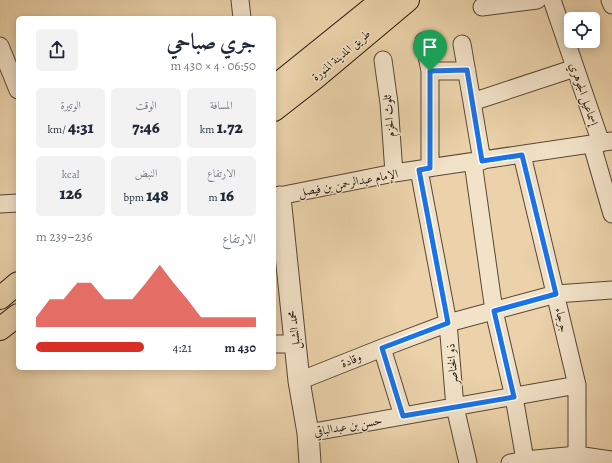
<!DOCTYPE html>
<html lang="ar">
<head>
<meta charset="utf-8">
<style>
	:root { --surface:#fff; --page:#f2f2f3; --text:#1f2937; --muted:#747a83; --accent:#d93025 }
	body { margin:0; font-family:Alegreya,Amiri,serif; background:var(--page); color:var(--text); direction:rtl; height:100vh; display:flex; flex-direction:column; font-size:15px; white-space:nowrap }
	* { box-sizing:border-box; margin:0 }
	p { font-size:13px; color:var(--muted) }
	.icon { flex:none; width:22px; height:22px; fill:none; stroke:currentColor; stroke-width:2; stroke-linecap:round; stroke-linejoin:round }
	.map { position:relative; flex:1; overflow:hidden; direction:ltr }
	.sheet { position:absolute; left:16px; top:16px; width:260px; height:354px; display:flex; flex-direction:column; background:var(--surface); border-radius:6px; box-shadow:0 2px 10px #0003; direction:rtl }
	.sheet>* { flex:none }
	.fabs { position:absolute; left:564px; top:12px; display:grid; gap:8px }
	.fabs a { display:grid; place-items:center; width:36px; height:36px; border-radius:6px; background:var(--surface); box-shadow:0 2px 10px #0003; font-size:20px }
	.pin { position:absolute; display:grid; place-items:center; width:34px; height:34px; color:#fff; margin:-41px -17px; border-radius:50% 50% 50% 0; rotate:-45deg; box-shadow:0 0 4px #0007 }
	.pin .icon { rotate:45deg }
	.round { display:grid; place-items:center; flex:none; width:42px; height:42px; border-radius:6px; background:var(--page) }
	.headline { display:flex; align-items:center; justify-content:space-between; height:68px; padding:0 20px }
	h1 { font-size:22px; font-weight:800; line-height:30px }
	.stats { display:grid; grid-template-columns:repeat(3,1fr); gap:6px; height:68px; padding:4px 20px }
	.stats div { display:grid; align-content:center; border-radius:6px; background:var(--page); text-align:center }
	.stats b { font-size:17px; font-weight:800 }
	.stats small { font-size:11px; font-weight:400 }
	.stats p { font-size:11px }
	.chart { height:112px; padding:8px 20px }
	.chart p { display:flex; justify-content:space-between }
	.chart svg { width:100%; height:72px; margin-top:4px; fill:var(--accent); opacity:.7 }
	ul { padding:0 20px; list-style:none; font-size:13px }
	li { display:grid; grid-template-columns:64px 48px 1fr; align-items:center; height:30px }
	li i { height:10px; border-radius:5px; background:var(--accent) }
	.map>svg:first-child { display:block }
	.lines { fill:none; stroke-linecap:round; stroke-linejoin:round }
	.minor-casing { stroke:#564634; stroke-width:19 }
	.tertiary-casing { stroke:#564634; stroke-width:23 }
	.primary-casing { stroke:#24180d; stroke-width:24 }
	.minor { stroke:#f2e2c8; stroke-width:17 }
	.tertiary { stroke:#f2e2c8; stroke-width:21 }
	.primary { stroke:#ebd2aa; stroke-width:22 }
	.route-casing { stroke:#fff; stroke-width:8 }
	.route { stroke:#1a73e8; stroke-width:5 }
	.labels { text-anchor:middle; dominant-baseline:central; stroke-width:3; stroke-linejoin:round; paint-order:stroke }
	.street-label { font-size:12px; fill:#24180d; stroke:#f2e2c8 }
</style>
</head>
<body>
<div class="map">
<svg width="612" height="463" viewBox="0 0 612 463">
	<rect width="100%" height="100%" fill="#ebd2aa"/>
	<filter id="stains"><feTurbulence type="fractalNoise" baseFrequency=".005" numOctaves="4"/><feColorMatrix values="0 0 0 0 .2 0 0 0 0 .09 0 0 0 0 .02 0 0 0 .5 -.17"/></filter>
	<radialGradient id="worn" r=".72"><stop offset=".6" stop-color="#630" stop-opacity="0"/><stop offset="1" stop-color="#630" stop-opacity=".3"/></radialGradient>
	<g class="lines">
		<defs>
			<path id="minor" d="M 240,0 L 242,18
				M 552,0 L 601,143
				M 610,0 L 612,5
				M 482,7 L 537,0
				M 424,41 L 430,71 L 430,168
				M 462,44 L 472,102
				M 0,46 L 18,90
				M 383,60 L 389,103 L 394,173
				M 430,71 L 467,71
				M 592,145 L 612,214
				M 522,155 L 577,385 L 577,455 L 578,463
				M 482,161 L 472,102 L 575,68
				M 473,162 L 494,311 L 514,397 L 525,460
				M 419,170 L 448,323 L 455,407 L 468,463
				M 274,197 L 394,173 L 612,141
				M 0,204 L 18,203
				M 274,344 L 295,344
				M 382,348 L 403,416
				M 299,381 L 382,348 L 448,323 L 556,294 L 612,290
				M 308,433 L 577,385
				M 510,463 L 525,460 L 577,455 L 612,460"/>
			<path id="tertiary" d="M 280,197 L 299,381 L 308,433 L 310,463"/>
			<path id="primary" d="M 274,87 L 382,0
				M 274,110 L 315,78 L 408,0
				M 0,298 L 18,283
				M 0,329 L 18,315"/>
		</defs>
		<use href="#minor" class="minor-casing"/>
		<use href="#tertiary" class="tertiary-casing"/>
		<use href="#primary" class="primary-casing"/>
		<use href="#minor" class="minor"/>
		<use href="#tertiary" class="tertiary"/>
		<use href="#primary" class="primary"/>
	</g>
	<g class="lines">
		<defs>
			<path id="route" d="M 467,70 L 482,161 L 522,155 L 556,294 L 494,311 L 514,397 L 403,416 L 382,348 L 448,323 L 419,170 L 430,168 L 430,71 Z"/>
		</defs>
		<use href="#route" class="route-casing"/>
		<use href="#route" class="route"/>
	</g>
	<g class="labels">
		<g class="street-label">
			<text transform="translate(341 55) rotate(-40)">طريق المدينة المنورة</text>
			<text transform="translate(584 94) rotate(71)">إسماعيل الجوهري</text>
			<text transform="translate(389 116) rotate(-95)">ثلوث الحزم</text>
			<text transform="translate(348 183) rotate(-11)">الإمام عبدالرحمن بن فيصل</text>
			<text transform="translate(562 320) rotate(77)">جرجاء</text>
			<text transform="translate(294 330) rotate(-96)">محمد الشبل</text>
			<text transform="translate(351 360) rotate(-22)">وقادة</text>
			<text transform="translate(452 364) rotate(-95)">ذو الخناصر</text>
			<text transform="translate(348 426) rotate(-10)">حسن بن عبدالباقي</text>
		</g>
	</g>
	<rect width="100%" height="100%" filter="url(#stains)"/>
	<rect width="100%" height="100%" fill="url(#worn)"/>
</svg>
<div class="fabs">
<a><svg class="icon" aria-label="locate" viewBox="0 0 24 24"><circle cx="12" cy="12" r="6"/><path d="M12 2v4M12 18v4M2 12h4M18 12h4"/></svg></a>
</div>
<div class="pin" style="left:430px;top:71px;background:#1e9e55"><svg class="icon" aria-label="arrive" viewBox="0 0 24 24"><path d="M6 21V4h12l-3 4 3 4H6"/></svg></div>
<section class="sheet">
<div class="headline"><div><h1>جري صباحي</h1><p>06:50 · 4 × 430 m</p></div><a class="round"><svg class="icon" aria-label="share" viewBox="0 0 24 24"><path d="M12 15V3M7 8l5-5 5 5M5 13v7h14v-7"/></svg></a></div>
<div class="stats">
<div><p>المسافة</p><b>1.72<small> km</small></b></div>
<div><p>الوقت</p><b>7:46</b></div>
<div><p>الوتيرة</p><b>4:31<small> /km</small></b></div>
</div>
<div class="stats">
<div><p>الارتفاع</p><b>16<small> m</small></b></div>
<div><p>النبض</p><b>148<small> bpm</small></b></div>
<div><p>kcal</p><b>126</b></div>
</div>
<div class="chart"><p><span>الارتفاع</span>236–239 m</p>
<svg viewBox="0 0 160 44" preserveAspectRatio="none"><path d="M0 44V38L10 27L20 27L30 17L40 17L50 27L60 27L70 27L80 17L90 6L100 17L110 27L120 38L130 38L140 38L150 38L160 38V44z"/></svg>
</div>
<ul>
<li><b>430 m</b>4:21<i style="width:100%"></i></li>
</ul>
</section>
</div>
</body>
</html>
